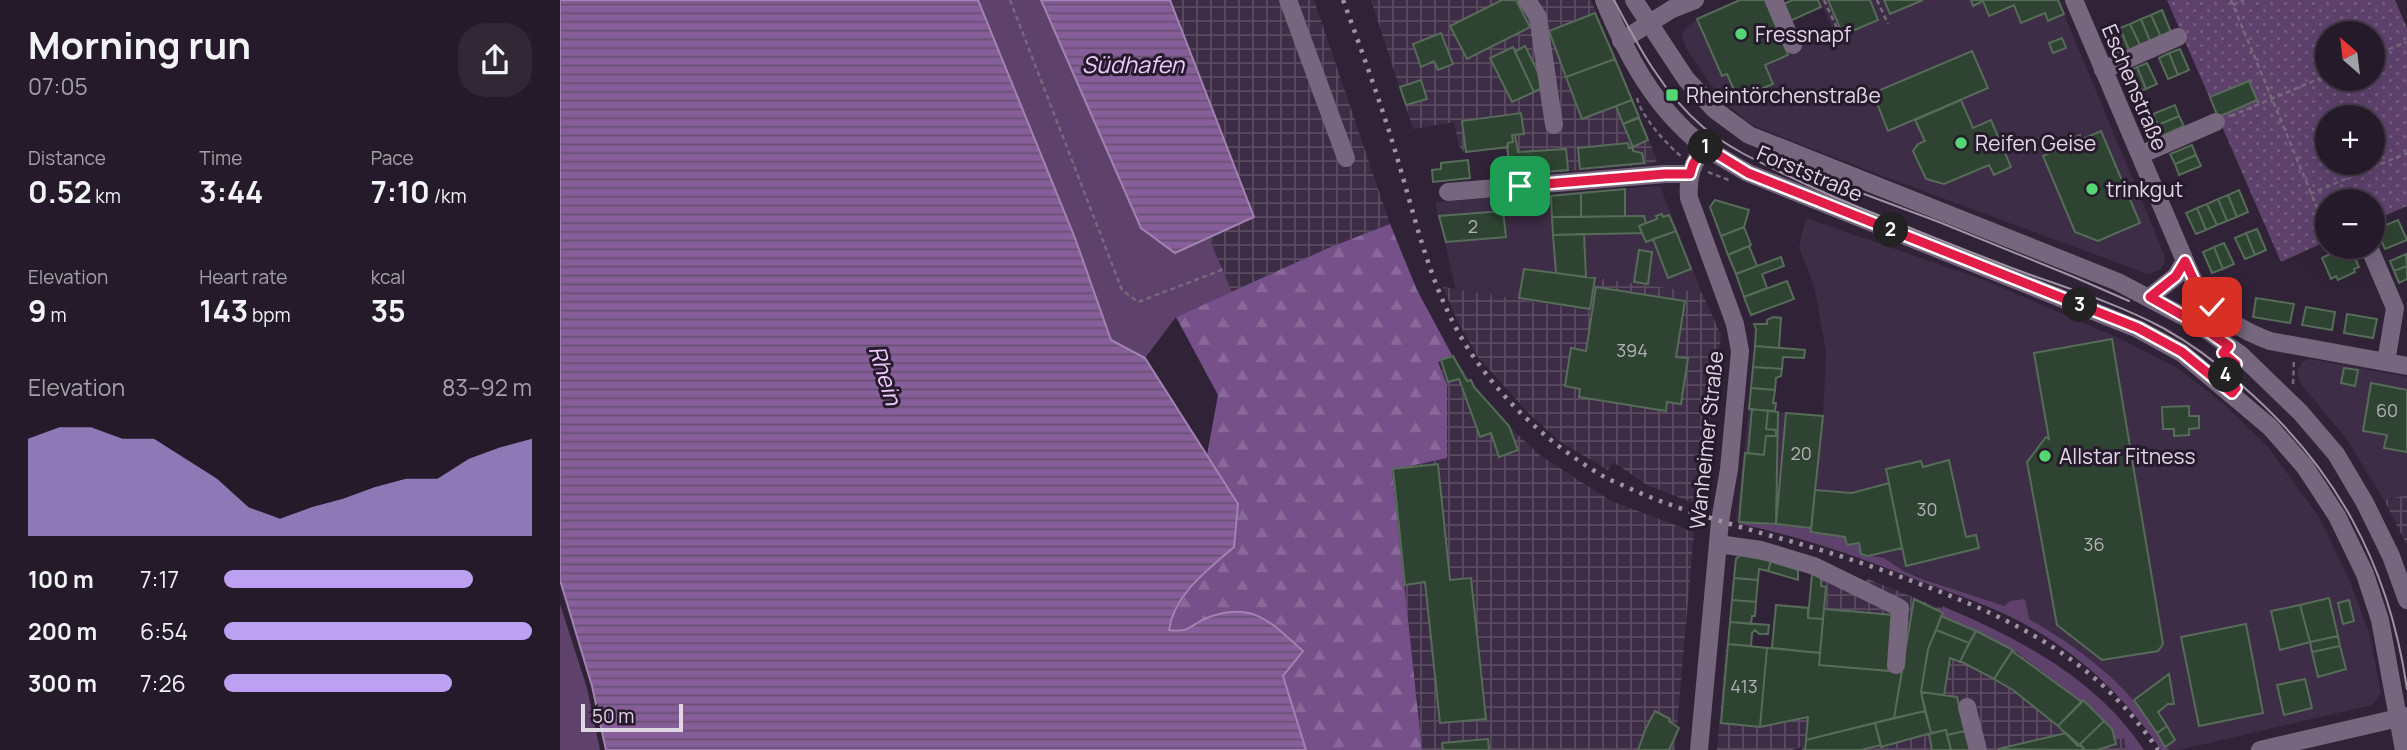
<!DOCTYPE html>
<html lang="en">
<head>
<meta charset="utf-8">
<style>
	:root { --surface:#251a29; --page:#312735; --text:#f1f3f6; --muted:#a3a1a8; --line:#423846; --accent:#bca0f2 }
	body { margin:0; font-family:Manrope,sans-serif; background:var(--page); color:var(--text); height:100vh; display:flex; flex-direction:column; font-size:26px; white-space:nowrap }
	* { box-sizing:border-box; margin:0 }
	p { font-size:23px; color:var(--muted) }
	.icon { flex:none; width:38px; height:38px; fill:none; stroke:currentColor; stroke-width:2; stroke-linecap:round; stroke-linejoin:round }
	.map { position:relative; flex:1; overflow:hidden }
	.drawer { display:flex; flex-direction:column; background:var(--surface); width:560px }
	.drawer>* { flex:none }
	.needle { width:46px; rotate:332deg }
	.controls { position:absolute; left:1755px; top:21px; display:grid; gap:14px }
	.controls a { display:grid; place-items:center; width:70px; height:70px; border-radius:50%; background:var(--surface); box-shadow:0 7px 28px #0002,0 0 0 2px var(--line); font-size:35px }
	.scale { position:absolute; left:21px; bottom:18px; width:102px; box-sizing:border-box; padding-left:7px; border:4px solid #e0d7e5; border-top:0; font-size:19px; line-height:24px; white-space:nowrap; color:#e0d7e5; -webkit-text-stroke:5px #271a2d; paint-order:stroke }
	.pin { position:absolute; display:grid; place-items:center; width:60px; height:60px; color:#fff; margin:-30px; border-radius:14px; box-shadow:0 4px 10px #0006 }
	.km { position:absolute; width:35px; height:35px; margin:-18px; border-radius:50%; background:#222; color:#fff; font-size:19px; line-height:35px; text-align:center }
	.round { display:grid; place-items:center; flex:none; width:74px; height:74px; border-radius:28px; background:var(--page) }
	.summary { display:flex; align-items:center; justify-content:space-between; height:119px; padding:0 28px }
	h1 { font-size:38px; font-weight:700; line-height:52px }
	.metrics { display:grid; grid-template-columns:repeat(3,1fr); gap:10px; height:119px; padding:7px 28px }
	.metrics div { display:grid; align-content:center }
	.metrics b { font-size:30px; font-weight:700 }
	.metrics small { font-size:19px; font-weight:400 }
	.metrics p { font-size:19px }
	.chart { height:196px; padding:14px 28px }
	.chart p { display:flex; justify-content:space-between }
	.chart svg { width:100%; height:126px; margin-top:7px; fill:var(--accent); opacity:.7 }
	ul { padding:0 28px; list-style:none; font-size:23px }
	li { display:grid; grid-template-columns:112px 84px 1fr; align-items:center; height:52px }
	li i { height:18px; border-radius:9px; background:var(--accent) }
	main { display:flex; flex:1; min-height:0 }
	.map>svg:first-child { display:block }
	.built { fill:#3e2d46 }
	.industrial { fill:url(#industrial-grid) }
	.grass { fill:#5e426c }
	.forest { fill:url(#forest-firs) }
	.park { fill:url(#park-dots); fill-rule:evenodd }
	.water { fill:url(#water-rules); stroke:#a182b0; stroke-width:2 }
	.building { fill:#2e4331; stroke:#566c59; stroke-width:2 }
	.lines { fill:none; stroke-linecap:round; stroke-linejoin:round }
	.path { stroke:#75697b; stroke-width:2.5; stroke-dasharray:5 3.5; stroke-linecap:butt }
	.minor { stroke:#76667e; stroke-width:18 }
	.tram { stroke:#9f94a4; stroke-width:2 }
	.rail { stroke:#9f94a4; stroke-width:4.5; stroke-dasharray:3.5 7; stroke-linecap:butt }
	.route-casing { stroke:#fff; stroke-width:14 }
	.route { stroke:#e11d48; stroke-width:9 }
	.poi-dot { fill:#54d672; stroke:#271a2d; stroke-width:2.5 }
	.labels { text-anchor:middle; dominant-baseline:central; stroke-width:6; stroke-linejoin:round; paint-order:stroke }
	.number-label { font-size:18px; fill:#b4b2b8 }
	.poi-label { font-size:21px; fill:#e0d7e5; stroke:#271a2d; text-anchor:start }
	.street-label { font-size:21px; fill:#e0d7e5; stroke:#271a2d }
	.water-label { font-size:23px; font-style:italic; fill:#ecf; stroke:#271a2d }
</style>
</head>
<body>
<main>
<section class="drawer">
<div class="summary"><div><h1>Morning run</h1><p>07:05</p></div><a class="round"><svg class="icon" aria-label="share" viewBox="0 0 24 24"><path d="M12 15V3M7 8l5-5 5 5M5 13v7h14v-7"/></svg></a></div>
<div class="metrics">
<div><p>Distance</p><b>0.52<small> km</small></b></div>
<div><p>Time</p><b>3:44</b></div>
<div><p>Pace</p><b>7:10<small> /km</small></b></div>
</div>
<div class="metrics">
<div><p>Elevation</p><b>9<small> m</small></b></div>
<div><p>Heart rate</p><b>143<small> bpm</small></b></div>
<div><p>kcal</p><b>35</b></div>
</div>
<div class="chart"><p><span>Elevation</span>83–92 m</p>
<svg viewBox="0 0 160 44" preserveAspectRatio="none"><path d="M0 44V10L10 6L20 6L30 10L40 10L50 17L60 24L70 34L80 38L90 34L100 31L110 27L120 24L130 24L140 17L150 13L160 10V44z"/></svg>
</div>
<ul>
<li><b>100 m</b>7:17<i style="width:81%"></i></li>
<li><b>200 m</b>6:54<i style="width:100%"></i></li>
<li><b>300 m</b>7:26<i style="width:74%"></i></li>
</ul>
</section>
<div class="map">
<svg width="1847" height="750" viewBox="0 0 1847 750">
	<defs>
		<pattern id="industrial-grid" width="8" height="8" patternUnits="userSpaceOnUse" patternTransform="scale(1.75)"><rect width="8" height="8" fill="#3e2d46"/><path d="M0 4h8M4 0v8" fill="none" stroke="#5a4b61"/></pattern>
		<pattern id="forest-firs" width="22" height="20" patternUnits="userSpaceOnUse" patternTransform="scale(1.75)"><rect width="22" height="20" fill="#765089"/><path d="M5 1l3.5 6h-7zM16 11l3.5 6h-7z" fill="#89689a"/></pattern>
		<pattern id="park-dots" width="8" height="8" patternUnits="userSpaceOnUse" patternTransform="scale(1.75)"><rect width="8" height="8" fill="#5e426c"/><path d="M2 2h.1M6 6h.1" fill="none" stroke="#755d81" stroke-width="1.8" stroke-linecap="round"/></pattern>
		<pattern id="water-rules" width="6" height="5" patternUnits="userSpaceOnUse" patternTransform="scale(1.75)"><rect width="6" height="5" fill="#865e99"/><path d="M0 2.5h6" fill="none" stroke="#685073"/></pattern>
	</defs>
	<rect width="100%" height="100%" fill="#312337"/>
	<path class="built" d="M 1180,0 L 1220,0 L 1240,45 L 1274,31 L 1260,0 L 1498,0 L 1604,254 L 1605,263 L 1600,270 L 1588,274 L 1320,175 L 1192,125 L 1169,106 L 1149,82 L 1126,48 L 1122,37 L 1125,29 L 1137,19 Z
		M 1100,186 L 1142,293 L 1037,278 L 1031,311 L 896,289 L 875,202 Z
		M 1246,218 L 1424,280 L 1563,340 L 1619,369 L 1665,405 L 1708,447 L 1759,517 L 1788,577 L 1809,632 L 1821,694 L 1812,705 L 1619,750 L 1609,750 L 1573,700 L 1541,668 L 1494,634 L 1464,616 L 1255,538 L 1176,521 L 1189,409 L 1263,416 L 1266,351 L 1254,286 L 1239,247 Z
		M 1750,359 L 1847,377 L 1847,495 L 1824,500 L 1786,438 L 1740,383 L 1737,372 L 1742,362 Z"/>
	<path class="industrial" d="M 610,0 L 754,0 L 830,224 L 765,249 L 672,292 L 649,238 L 694,216 Z
		M 811,0 L 1031,0 L 1097,160 L 1093,164 L 952,176 L 946,148 L 905,153 L 899,146 L 894,122 L 853,129 Z
		M 1036,278 L 1142,293 L 1161,335 L 1139,505 L 1087,485 L 1053,462 L 1048,470 L 1002,443 L 970,415 L 918,357 L 898,322 L 883,287 L 1031,311 Z
		M 892,355 L 930,409 L 981,456 L 1051,501 L 1134,532 L 1115,750 L 862,750 L 832,470 L 887,458 L 887,385 L 878,361 Z
		M 1847,495 L 1847,545 L 1824,500 Z
		M 1252,563 L 1300,585 L 1308,579 L 1383,609 L 1437,636 L 1515,690 L 1565,736 L 1569,750 L 1242,750 L 1242,747 L 1232,750 L 1157,750 L 1166,644 L 1211,647 L 1216,604 L 1249,606 Z"/>
	<path class="grass" d="M 418,0 L 481,0 L 581,228 L 615,253 L 649,238 L 672,292 L 616,317 L 585,358 L 551,341 L 515,238 Z
		M 1179,522 L 1251,528 L 1251,532 L 1285,537 L 1287,545 L 1299,543 L 1301,554 L 1324,558 L 1343,571 L 1365,580 L 1444,606 L 1450,601 L 1465,599 L 1469,619 C 1507,641 1545,667 1573,700 C 1586,716 1597,734 1609,750 L 1601,750 C 1569,702 1525,659 1475,630 C 1439,608 1397,595 1357,580 C 1300,557 1241,537 1180,524 Z
		M 0,604 L 27,688 L 40,750 L 0,750 Z
		M 1382,606 C 1459,638 1537,679 1584,750 L 1566,750 L 1564,738 L 1555,740 L 1552,729 L 1524,700 L 1522,702 L 1453,649 L 1381,616 Z"/>
	<path class="forest" d="M 830,224 L 857,290 L 892,355 L 878,362 L 887,385 L 887,458 L 832,470 L 862,750 L 746,750 L 723,676 L 647,618 L 625,631 L 609,630 C 614,594 648,569 674,547 L 678,504 L 647,455 L 658,395 L 616,317 L 768,248 Z"/>
	<path class="park" d="M 1607,0 L 1835,0 L 1847,28 L 1847,206 L 1813,221 L 1813,201 L 1768,201 L 1767,241 L 1721,262 ZM 1768,33 L 1813,33 L 1813,79 L 1768,79 ZM 1768,117 L 1813,117 L 1813,163 L 1768,163 Z"/>
	<path class="water" d="M 0,0 L 418,0 L 515,238 L 551,340 L 585,358 L 678,504 L 674,547 C 649,569 614,594 609,630 C 632,633 630,624 649,617 C 695,601 711,623 743,651 L 723,676 L 746,750 L 46,750 L 32,686 L 0,580 Z
		M 481,0 L 610,0 L 694,217 L 615,253 L 581,228 Z"/>
	<path class="building" d="M 942,0 L 956,0 L 970,27 L 907,59 L 890,26 Z
		M 1180,0 L 1205,0 L 1228,55 L 1205,65 L 1213,84 L 1178,99 L 1167,74 L 1162,76 L 1137,19 Z
		M 1233,0 L 1258,0 L 1261,7 L 1230,21 L 1223,4 Z
		M 1268,0 L 1310,0 L 1318,20 L 1283,35 Z
		M 1324,0 L 1363,0 L 1330,14 Z
		M 1411,0 L 1498,0 L 1504,14 L 1488,21 L 1485,13 L 1461,23 L 1454,5 L 1429,16 L 1423,1 L 1413,6 Z
		M 1602,10 L 1611,32 L 1601,37 L 1591,15 Z
		M 1035,13 L 1055,59 L 1006,77 L 989,31 Z
		M 1591,15 L 1601,37 L 1590,41 L 1581,19 Z
		M 1581,19 L 1590,41 L 1580,45 L 1570,24 Z
		M 1570,24 L 1580,45 L 1569,50 L 1560,28 Z
		M 1560,28 L 1569,50 L 1559,54 L 1550,33 Z
		M 881,33 L 893,64 L 878,70 L 874,61 L 861,67 L 853,44 Z
		M 1502,38 L 1506,48 L 1493,53 L 1489,43 Z
		M 965,46 L 985,86 L 974,92 L 955,52 Z
		M 953,47 L 974,92 L 952,102 L 930,58 Z
		M 1620,49 L 1629,70 L 1618,75 L 1609,53 Z
		M 1412,51 L 1428,88 L 1328,131 L 1313,93 Z
		M 1609,53 L 1618,75 L 1608,79 L 1599,58 Z
		M 1055,59 L 1072,100 L 1022,119 L 1006,77 Z
		M 1587,63 L 1597,84 L 1586,89 L 1577,67 Z
		M 1577,67 L 1586,89 L 1575,93 L 1566,72 Z
		M 861,80 L 867,99 L 846,105 L 840,87 Z
		M 1689,81 L 1697,100 L 1658,117 L 1650,97 Z
		M 1072,100 L 1079,117 L 1063,124 L 1056,106 Z
		M 1401,100 L 1413,128 L 1431,120 L 1451,167 L 1434,175 L 1429,165 L 1384,184 L 1366,179 L 1353,151 L 1358,144 L 1365,141 L 1355,120 Z
		M 1615,105 L 1619,116 L 1598,125 L 1593,114 Z
		M 961,113 L 964,134 L 952,135 L 953,142 L 948,143 L 948,147 L 906,152 L 902,121 Z
		M 1619,116 L 1624,126 L 1602,136 L 1598,125 Z
		M 1079,118 L 1088,140 L 1073,147 L 1063,124 Z
		M 1541,131 L 1580,223 L 1538,241 L 1515,232 L 1483,156 Z
		M 952,135 L 955,135 L 958,152 L 1006,149 L 1008,170 L 951,175 L 947,147 L 948,143 L 953,142 Z
		M 1520,135 L 1521,139 L 1492,152 L 1491,147 Z
		M 1068,143 L 1069,148 L 1073,148 L 1073,151 L 1082,153 L 1084,163 L 1020,169 L 1018,148 Z
		M 1632,145 L 1636,155 L 1615,164 L 1610,154 Z
		M 1636,155 L 1641,166 L 1619,175 L 1615,164 Z
		M 908,160 L 910,178 L 873,182 L 872,170 L 881,169 L 881,163 Z
		M 1065,189 L 1065,216 L 1021,217 L 1021,193 Z
		M 1679,190 L 1688,212 L 1677,217 L 1668,195 Z
		M 1021,193 L 1021,217 L 992,217 L 991,196 Z
		M 1668,195 L 1677,217 L 1667,221 L 1658,199 Z
		M 1658,199 L 1667,221 L 1657,225 L 1647,204 Z
		M 1155,200 L 1189,210 L 1184,227 L 1161,236 L 1150,207 Z
		M 1647,204 L 1657,225 L 1646,230 L 1637,208 Z
		M 1637,208 L 1646,230 L 1636,234 L 1626,213 Z
		M 943,211 L 946,237 L 886,242 L 879,216 Z
		M 1102,214 L 1103,217 L 1109,215 L 1116,231 L 1086,242 L 1079,226 L 1097,219 L 1096,216 Z
		M 1084,216 L 1086,223 L 1079,226 L 1082,233 L 993,235 L 992,217 Z
		M 1838,220 L 1847,240 L 1825,249 L 1816,229 Z
		M 1184,227 L 1191,245 L 1168,255 L 1161,236 Z
		M 1697,229 L 1706,250 L 1695,255 L 1686,233 Z
		M 1116,231 L 1131,269 L 1108,278 L 1093,239 Z
		M 1686,233 L 1695,255 L 1685,259 L 1675,238 Z
		M 1024,234 L 1026,277 L 996,273 L 993,235 Z
		M 1664,243 L 1674,264 L 1663,269 L 1654,247 Z
		M 1189,246 L 1197,266 L 1176,274 L 1168,255 Z
		M 1654,247 L 1663,269 L 1652,273 L 1643,252 Z
		M 1790,247 L 1799,267 L 1794,269 L 1795,272 L 1778,280 L 1776,276 L 1771,279 L 1762,258 L 1780,249 Z
		M 1079,250 L 1092,252 L 1088,284 L 1074,282 Z
		M 1846,254 L 1847,266 L 1834,271 L 1830,261 Z
		M 1221,257 L 1224,266 L 1202,274 L 1207,288 L 1184,297 L 1176,274 Z
		M 1847,266 L 1847,279 L 1839,283 L 1834,271 Z
		M 964,269 L 1035,278 L 1030,309 L 959,298 Z
		M 1227,281 L 1234,299 L 1191,315 L 1184,297 Z
		M 1036,287 L 1125,301 L 1116,357 L 1128,358 L 1121,404 L 1107,402 L 1106,411 L 1019,397 L 1020,389 L 1005,386 L 1011,348 L 1026,351 Z
		M 1696,298 L 1734,304 L 1730,323 L 1693,317 Z
		M 1746,307 L 1775,312 L 1772,330 L 1742,325 Z
		M 1787,314 L 1817,319 L 1813,338 L 1784,333 Z
		M 1213,317 L 1221,318 L 1219,348 L 1195,346 L 1196,329 L 1194,324 L 1207,324 L 1207,320 Z
		M 1552,339 L 1603,644 L 1598,651 L 1542,660 L 1497,625 L 1467,462 L 1486,437 L 1489,439 L 1474,353 Z
		M 1195,346 L 1245,350 L 1244,358 L 1223,357 L 1222,369 L 1193,367 Z
		M 893,356 L 907,381 L 911,380 L 914,387 L 949,426 L 958,450 L 939,457 L 931,433 L 920,437 L 899,379 L 888,382 L 881,360 Z
		M 1193,367 L 1222,369 L 1221,376 L 1216,378 L 1215,390 L 1191,388 Z
		M 1784,368 L 1798,370 L 1795,386 L 1781,383 Z
		M 1811,383 L 1847,390 L 1847,452 L 1824,448 L 1827,435 L 1803,431 Z
		M 1191,388 L 1215,390 L 1213,403 L 1216,403 L 1215,411 L 1189,409 Z
		M 1629,406 L 1629,416 L 1639,416 L 1639,428 L 1629,429 L 1629,435 L 1614,436 L 1614,429 L 1603,429 L 1602,407 Z
		M 1192,409 L 1208,411 L 1206,429 L 1216,430 L 1216,436 L 1206,436 L 1204,455 L 1188,453 Z
		M 1208,411 L 1218,412 L 1216,524 L 1179,522 L 1185,453 L 1204,455 L 1206,436 L 1216,436 L 1216,430 L 1206,429 Z
		M 1226,413 L 1263,416 L 1251,528 L 1216,524 Z
		M 1389,460 L 1406,537 L 1416,535 L 1419,548 L 1346,566 L 1326,469 L 1361,461 L 1363,467 Z
		M 878,464 L 890,580 L 911,578 L 926,719 L 880,723 L 865,582 L 845,585 L 833,469 Z
		M 1329,483 L 1342,548 L 1308,556 L 1301,554 L 1299,543 L 1287,545 L 1285,537 L 1251,532 L 1255,490 L 1292,493 Z
		M 1180,555 L 1211,561 L 1208,571 L 1199,569 L 1198,580 L 1174,578 L 1176,559 Z
		M 1211,561 L 1238,570 L 1238,580 L 1208,571 Z
		M 1252,574 L 1261,576 L 1261,586 L 1266,587 L 1263,619 L 1248,618 Z
		M 1174,578 L 1198,580 L 1196,602 L 1172,600 Z
		M 1769,598 L 1778,636 L 1750,642 L 1740,605 Z
		M 1354,599 L 1383,613 L 1368,649 L 1361,692 L 1365,711 L 1334,718 Z
		M 1172,600 L 1196,602 L 1195,616 L 1192,616 L 1191,624 L 1170,622 Z
		M 1789,600 L 1794,621 L 1783,624 L 1778,603 Z
		M 1216,605 L 1248,608 L 1248,618 L 1263,619 L 1260,653 L 1212,648 Z
		M 1740,605 L 1750,642 L 1720,650 L 1711,611 Z
		M 1264,609 L 1333,615 L 1328,671 L 1259,665 Z
		M 1381,616 L 1416,631 L 1409,643 L 1376,630 Z
		M 1170,622 L 1209,625 L 1208,634 L 1199,634 L 1195,630 L 1192,633 L 1191,646 L 1168,644 Z
		M 1686,624 L 1703,713 L 1639,726 L 1621,637 Z
		M 1376,630 L 1409,643 L 1400,662 L 1390,658 L 1384,695 L 1361,692 L 1368,649 Z
		M 1416,631 L 1453,650 L 1434,679 L 1400,661 Z
		M 1778,636 L 1780,646 L 1752,652 L 1750,642 Z
		M 1168,644 L 1207,648 L 1200,727 L 1161,723 Z
		M 1780,646 L 1786,669 L 1758,677 L 1752,652 Z
		M 1207,648 L 1260,653 L 1259,665 L 1342,672 L 1334,718 L 1246,740 L 1248,717 L 1200,727 Z
		M 1452,651 L 1522,702 L 1498,726 L 1453,690 L 1434,679 Z
		M 1609,674 L 1614,704 L 1608,704 L 1598,712 L 1607,726 L 1597,733 L 1574,700 Z
		M 1745,679 L 1752,708 L 1724,715 L 1717,685 Z
		M 1361,692 L 1397,697 L 1405,731 L 1387,735 L 1386,730 L 1371,733 Z
		M 1523,700 L 1544,721 L 1518,746 L 1498,726 Z
		M 1095,711 L 1110,719 L 1109,721 L 1119,728 L 1109,750 L 1078,750 L 1086,728 Z
		M 1365,711 L 1371,733 L 1321,747 L 1315,723 Z
		M 1544,721 L 1552,729 L 1556,744 L 1537,750 L 1525,750 L 1520,744 Z
		M 1315,723 L 1321,745 L 1301,750 L 1245,750 L 1246,740 Z
		M 1607,726 L 1615,740 L 1605,747 L 1597,733 Z
		M 1386,730 L 1391,750 L 1372,750 L 1369,734 Z
		M 1405,731 L 1410,750 L 1391,750 L 1387,735 Z
		M 1506,733 L 1525,750 L 1438,749 Z
		M 928,739 L 929,750 L 883,750 L 882,743 Z"/>
	<g class="lines">
		<path class="path" d="M 450,0 L 562,290 L 578,302 L 664,269
			M 1264,0 L 1284,43
			M 1317,0 L 1328,24
			M 1671,0 L 1761,217
			M 1673,5 L 1684,0
			M 1813,56 L 1846,42
			M 1077,98 C 1081,116 1107,145 1121,156
			M 1671,116 L 1768,75
			M 1148,172 L 1171,181
			M 1750,194 L 1847,153
			M 1733,384 L 1734,359"/>
		<path class="minor" d="M 728,0 L 786,158
			M 967,0 L 978,17 L 994,125
			M 1044,0 C 1067,56 1094,107 1142,145 C 1156,155 1173,164 1188,173 L 1578,329 L 1622,353 L 1710,427 L 1745,467 L 1777,516 L 1805,574 L 1820,620 L 1844,750
			M 1074,0 L 1126,79 L 1155,110 L 1189,135 L 1558,282 L 1636,323 L 1680,354 L 1740,412 L 1776,454 L 1805,503 L 1831,556 L 1847,600
			M 1214,0 L 1233,45
			M 1514,0 L 1625,261 C 1629,270 1633,281 1639,291 C 1653,314 1685,332 1710,341 L 1847,366
			M 1061,41 L 1112,9 L 1135,0
			M 1543,70 L 1618,37
			M 1580,155 L 1656,122
			M 888,192 L 1105,174 L 1130,174
			M 1809,247 L 1835,308 L 1826,362
			M 1590,297 L 1616,276 L 1625,261
			M 1158,544 L 1201,550 L 1254,566 L 1340,608 L 1336,665
			M 1407,707 L 1418,750
			M 1139,750 L 1160,521 L 1169,469 L 1180,351 L 1175,324 L 1129,198 C 1127,176 1133,164 1144,146
			M 1700,750 L 1847,716"/>
		<path class="tram" d="M 1054,0 C 1078,46 1103,93 1143,127 C 1166,146 1193,159 1220,172 C 1257,190 1294,206 1333,221 C 1378,239 1422,257 1468,274 C 1513,290 1560,305 1603,328 C 1630,343 1656,362 1679,383 C 1775,465 1829,564 1847,689
			M 1221,163 L 1379,222 L 1514,277 L 1569,301"/>
		<path class="rail" d="M 783,0 C 803,54 823,109 839,164 C 859,232 875,305 918,363 C 951,409 993,446 1041,475 C 1051,481 1063,485 1073,490 C 1119,510 1167,523 1215,537 C 1268,551 1318,568 1368,587 C 1464,624 1539,663 1598,750"/>
	</g>
	<g class="lines">
		<defs>
			<path id="route" d="M 960,186 L 1105,174 L 1130,174 L 1133,164 L 1144,146 L 1188,173 L 1578,328 L 1622,352 L 1672,393 L 1676,388 L 1664,377 L 1676,364 L 1663,353 L 1669,346 L 1636,323 L 1590,297 L 1616,276 L 1625,261 L 1639,291 L 1652,307"/>
		</defs>
		<use href="#route" class="route-casing"/>
		<use href="#route" class="route"/>
	</g>
	<g class="poi-dot">
		<circle cx="1181" cy="34" r="7"/>
		<rect x="1105" y="88" width="14" height="14" rx="3.5"/>
		<circle cx="1401" cy="143" r="7"/>
		<circle cx="1532" cy="189" r="7"/>
		<circle cx="1485" cy="456" r="7"/>
	</g>
	<g class="labels">
		<g class="number-label">
			<text x="913" y="226">2</text>
			<text x="1072" y="350">394</text>
			<text x="1827" y="410">60</text>
			<text x="1241" y="453">20</text>
			<text x="1367" y="509">30</text>
			<text x="1534" y="544">36</text>
			<text x="1184" y="686">413</text>
		</g>
		<g class="poi-label">
			<text x="1195" y="34">Fressnapf</text>
			<text x="1126" y="95">Rheintörchenstraße</text>
			<text x="1415" y="143">Reifen Geise</text>
			<text x="1546" y="189">trinkgut</text>
			<text x="1499" y="456">Allstar Fitness</text>
		</g>
		<g class="street-label">
			<text transform="translate(1575 87) rotate(67)">Eschenstraße</text>
			<text transform="translate(1250 173) rotate(23)">Forststraße</text>
			<text transform="translate(1146 440) rotate(-84)">Wanheimer Straße</text>
		</g>
		<g class="water-label">
			<text x="573" y="64">Südhafen</text>
			<text transform="translate(326 375) rotate(73)">Rhein</text>
		</g>
	</g>
</svg>
<div class="controls">
<a><svg class="needle" viewBox="-14 -14 28 28"><path d="M0-13l5 13h-10z" fill="#e53935"/><path d="M0 13l5-13h-10z" fill="#a3a1a8"/></svg></a>
<a>+</a>
<a>−</a>
</div>
<div class="scale">50 m</div>
<div class="pin" style="left:960px;top:186px;background:#1e9e55"><svg class="icon" aria-label="arrive" viewBox="0 0 24 24"><path d="M6 21V4h12l-3 4 3 4H6"/></svg></div>
<div class="pin" style="left:1652px;top:307px;background:#d93025"><svg class="icon" aria-label="check" viewBox="0 0 24 24"><path d="M5 12l5 5 9-10"/></svg></div>
<b class="km" style="left:1146px;top:147px">1</b>
<b class="km" style="left:1331px;top:230px">2</b>
<b class="km" style="left:1520px;top:305px">3</b>
<b class="km" style="left:1666px;top:375px">4</b>
</div>
</main>
</body>
</html>
